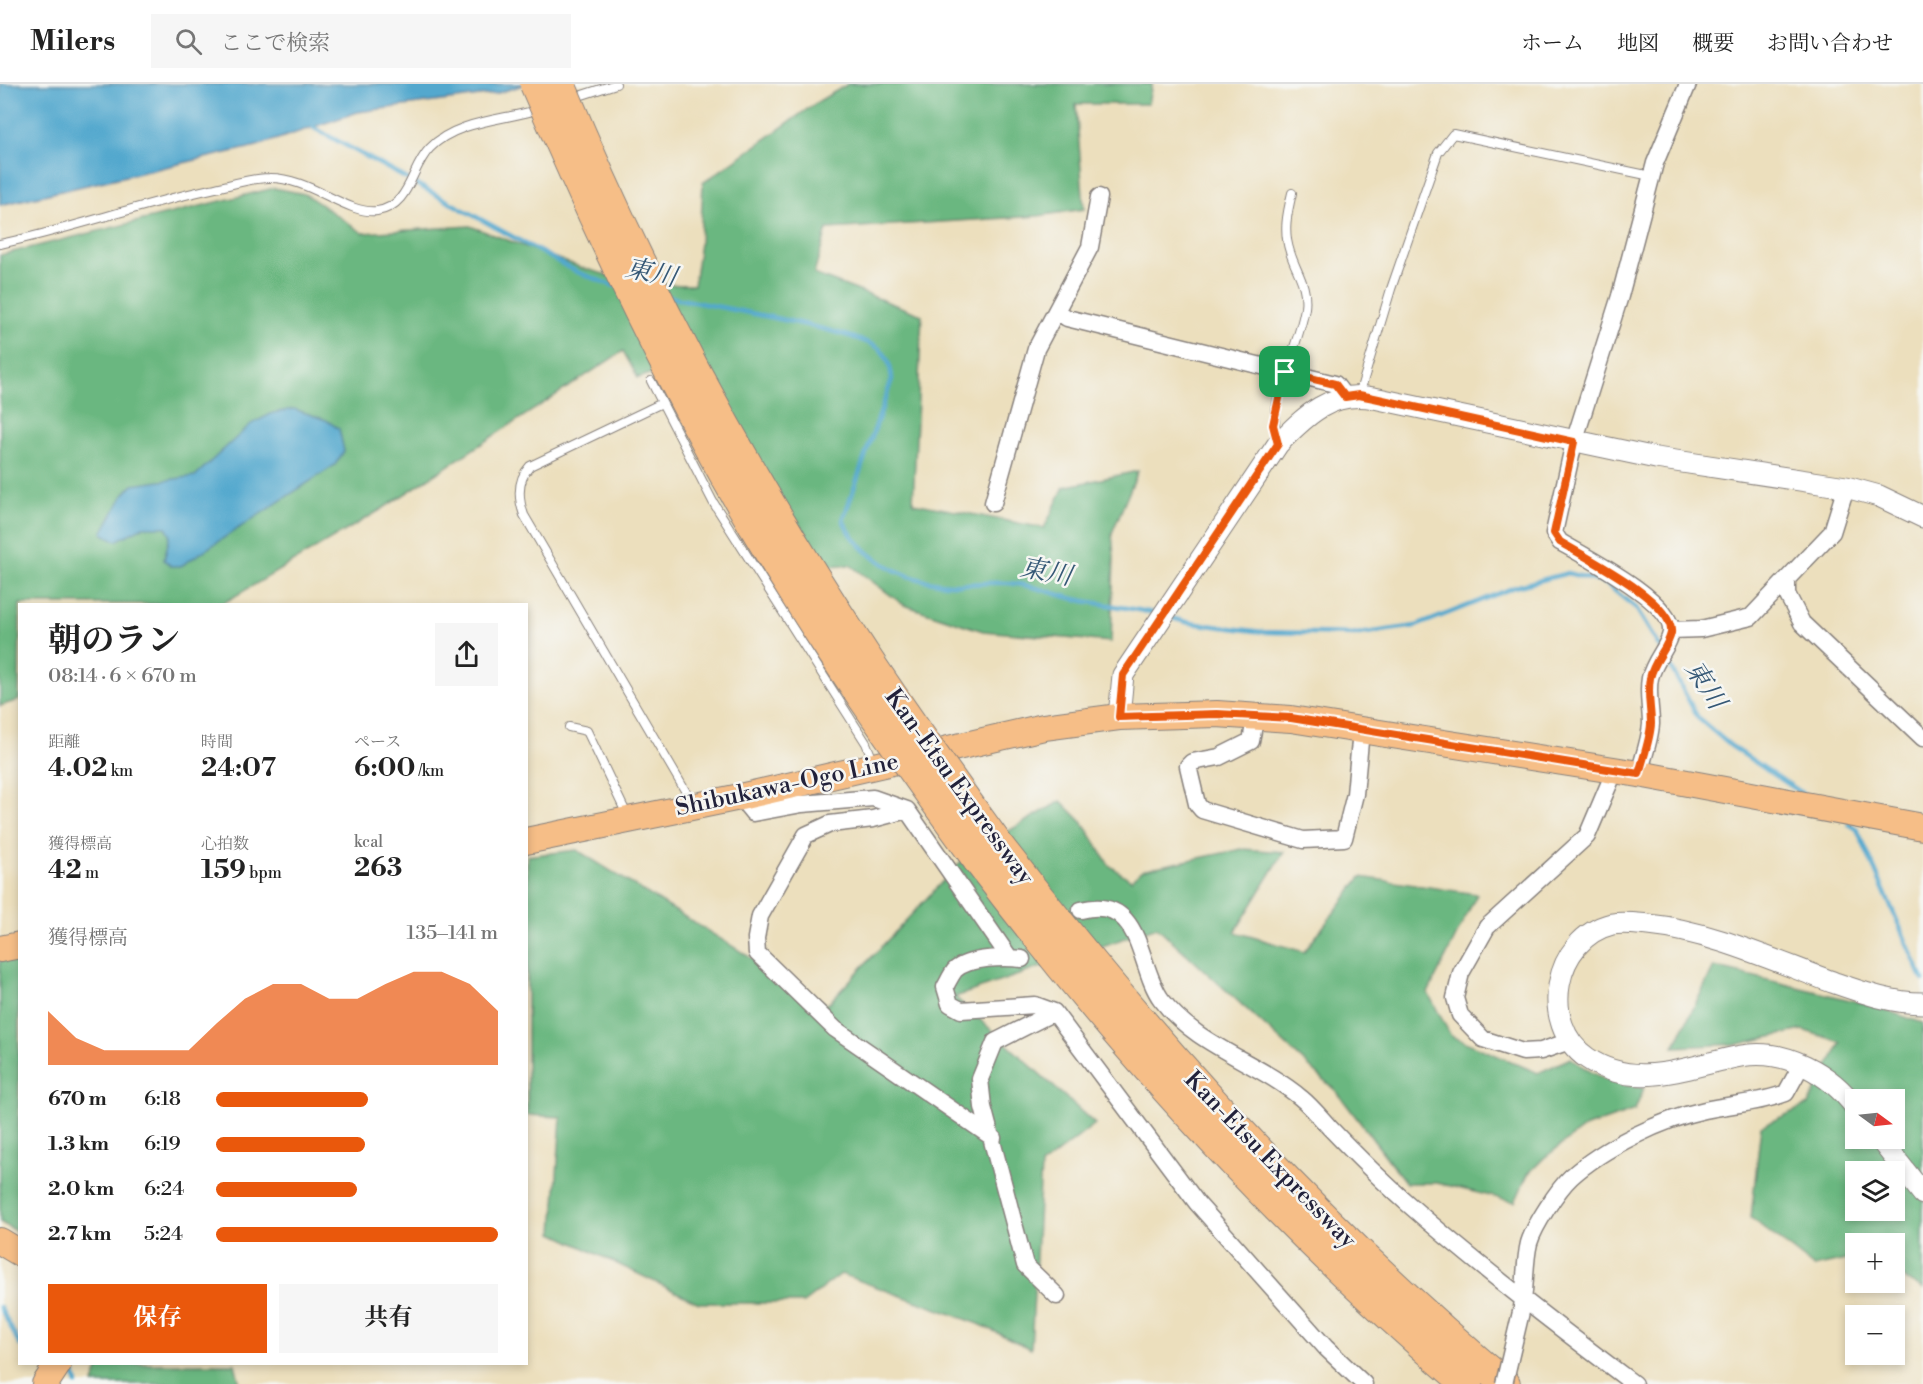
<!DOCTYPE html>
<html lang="ja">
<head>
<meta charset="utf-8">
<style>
	:root { --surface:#fff; --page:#f6f6f6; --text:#222; --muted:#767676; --line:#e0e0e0; --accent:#ea580c }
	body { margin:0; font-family:"Libre Bodoni","Noto Serif JP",serif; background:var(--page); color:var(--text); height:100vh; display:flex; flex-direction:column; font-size:22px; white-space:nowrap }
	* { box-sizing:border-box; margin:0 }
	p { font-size:20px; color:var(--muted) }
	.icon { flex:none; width:33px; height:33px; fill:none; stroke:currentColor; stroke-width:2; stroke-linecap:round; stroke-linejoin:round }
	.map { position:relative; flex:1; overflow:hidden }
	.panel { position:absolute; left:18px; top:519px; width:510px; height:762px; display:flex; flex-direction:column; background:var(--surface); border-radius:0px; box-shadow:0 3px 9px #0003 }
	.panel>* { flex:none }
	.needle { width:39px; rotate:105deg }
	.tools { position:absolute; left:1845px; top:1005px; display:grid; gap:12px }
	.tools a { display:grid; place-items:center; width:60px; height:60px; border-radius:0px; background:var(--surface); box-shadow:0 3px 9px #0003; font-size:30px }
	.pin { position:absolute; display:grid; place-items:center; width:51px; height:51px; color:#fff; margin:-26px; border-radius:12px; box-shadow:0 3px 9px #0006 }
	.round { display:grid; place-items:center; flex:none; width:63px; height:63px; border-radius:0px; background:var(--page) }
	.headline { display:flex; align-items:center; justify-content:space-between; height:102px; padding:0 30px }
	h1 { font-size:33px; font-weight:700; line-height:45px }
	.metrics { display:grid; grid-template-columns:repeat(3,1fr); gap:9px; height:102px; padding:6px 30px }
	.metrics div { display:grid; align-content:center }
	.metrics b { font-size:26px; font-weight:700 }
	.metrics small { font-size:16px; font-weight:400 }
	.metrics p { font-size:16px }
	.chart { height:168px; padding:12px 30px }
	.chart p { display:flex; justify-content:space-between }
	.chart svg { width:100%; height:108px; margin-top:6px; fill:var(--accent); opacity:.7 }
	.primary-button { display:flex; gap:12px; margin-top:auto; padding:12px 30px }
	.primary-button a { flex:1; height:69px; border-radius:0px; background:var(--accent); color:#fff; font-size:24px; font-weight:700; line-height:69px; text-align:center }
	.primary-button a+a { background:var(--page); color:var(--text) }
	ul { padding:0 30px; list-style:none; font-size:20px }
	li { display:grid; grid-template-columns:96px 72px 1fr; align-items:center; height:45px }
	li i { height:15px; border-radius:8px; background:var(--accent) }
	header { display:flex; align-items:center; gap:36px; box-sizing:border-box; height:84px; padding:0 30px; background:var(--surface); border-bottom:2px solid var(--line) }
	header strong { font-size:28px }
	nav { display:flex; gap:33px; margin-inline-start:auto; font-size:21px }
	.search { width:420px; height:54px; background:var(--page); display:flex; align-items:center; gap:15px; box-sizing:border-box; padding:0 21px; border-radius:0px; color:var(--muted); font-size:22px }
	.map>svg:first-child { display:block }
	.forest { fill:#6ab780; stroke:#466c5e; stroke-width:1.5; fill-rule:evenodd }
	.water { fill:#52a8ce; stroke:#3a6584; stroke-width:1.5 }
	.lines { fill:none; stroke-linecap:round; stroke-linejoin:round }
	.stream { stroke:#52a8ce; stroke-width:4.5 }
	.service-casing { stroke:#87807c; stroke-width:10 }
	.minor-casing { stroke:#87807c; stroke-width:19 }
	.tertiary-casing { stroke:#87807c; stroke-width:23 }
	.primary-casing { stroke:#87807c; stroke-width:28 }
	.motorway-casing { stroke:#87807c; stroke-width:32 }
	.service { stroke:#fff; stroke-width:8 }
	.minor { stroke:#fff; stroke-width:16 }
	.tertiary { stroke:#fff; stroke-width:21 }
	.primary { stroke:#f6be87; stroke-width:26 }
	.motorway { stroke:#f6be87; stroke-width:30 }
	.minor-bridge-casing { stroke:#87807c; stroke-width:19; stroke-linecap:butt }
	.motorway-bridge-casing { stroke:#87807c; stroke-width:32; stroke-linecap:butt }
	.minor-bridge { stroke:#fff; stroke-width:16 }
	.motorway-bridge { stroke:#f6be87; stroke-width:30 }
	.route-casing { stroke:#fff; stroke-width:12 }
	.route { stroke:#ea580c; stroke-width:8 }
	.labels { text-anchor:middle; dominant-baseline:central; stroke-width:5; stroke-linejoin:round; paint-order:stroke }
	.street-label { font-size:24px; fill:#22223b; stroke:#f6f6f2 }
	.water-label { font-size:26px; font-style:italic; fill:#355876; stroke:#f6f6f2 }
</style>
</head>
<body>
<header>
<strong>Milers</strong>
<div class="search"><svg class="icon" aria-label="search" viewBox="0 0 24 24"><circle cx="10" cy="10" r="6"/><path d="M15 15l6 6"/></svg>ここで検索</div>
<nav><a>ホーム</a><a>地図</a><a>概要</a><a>お問い合わせ</a></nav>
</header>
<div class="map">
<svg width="1923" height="1300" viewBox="0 0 1923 1300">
	<rect width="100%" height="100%" fill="#f6f6f2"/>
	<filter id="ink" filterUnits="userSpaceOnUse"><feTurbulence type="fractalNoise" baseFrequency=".0167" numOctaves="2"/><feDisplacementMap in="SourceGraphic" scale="12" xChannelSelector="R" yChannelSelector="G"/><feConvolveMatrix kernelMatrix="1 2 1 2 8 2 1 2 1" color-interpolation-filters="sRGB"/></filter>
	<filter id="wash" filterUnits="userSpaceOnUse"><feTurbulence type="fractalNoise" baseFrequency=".008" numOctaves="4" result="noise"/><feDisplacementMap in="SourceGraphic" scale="24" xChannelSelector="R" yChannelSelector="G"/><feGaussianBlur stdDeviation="1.35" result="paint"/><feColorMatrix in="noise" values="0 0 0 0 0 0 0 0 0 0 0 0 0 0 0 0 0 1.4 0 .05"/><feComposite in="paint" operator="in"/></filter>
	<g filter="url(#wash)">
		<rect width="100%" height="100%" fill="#ecdfbd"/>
		<path class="forest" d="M 848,0 L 1152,0 L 1148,20 L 1076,20 L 1084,125 L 1038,132 L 827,145 L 814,190 L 922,231 L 913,419 L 1044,444 L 1064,403 L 1138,387 L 1112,449 L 1114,473 L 1111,558 L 983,547 L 904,521 L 850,481 L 819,482 L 696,274 L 638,294 L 623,267 L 382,425 L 222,520 L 20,520 L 19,616 L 0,622 L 0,171 L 274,104 L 305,110 L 363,149 L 470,142 L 582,184 L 640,200 L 694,201 L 700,159 L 703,99 L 819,17 Z
			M 1061,717 L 1083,739 L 1109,781 L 1131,796 L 1142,786 L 1242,765 L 1284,768 L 1235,848 L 1304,868 L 1361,793 L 1477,810 L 1428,909 L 1451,952 L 1538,989 L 1571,974 C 1593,992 1616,1002 1644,1004 L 1635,1026 L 1584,1044 L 1544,1074 L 1528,1090 L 1515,1118 L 1437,1099 L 1406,1099 L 1337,1008 L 1157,843 L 955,913 L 1095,1040 L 1041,1082 L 1031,1265 L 979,1240 L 841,1190 L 803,1219 L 699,1219 L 553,1149 L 561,1033 L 527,1031 L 527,772 L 577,766 L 827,921 L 968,770 Z
			M 19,873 L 19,1149 L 0,1138 L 0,877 Z
			M 1714,883 L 1867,920 L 1923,939 L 1923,1205 L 1895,1189 L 1894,1160 L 1856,1160 L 1855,1174 L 1814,1183 L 1751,1134 L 1761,1042 L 1808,1021 L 1841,958 L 1802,946 L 1739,960 L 1674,963 ZM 1856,1016 L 1894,1016 L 1894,1054 L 1856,1054 ZM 1856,1088 L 1894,1088 L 1894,1126 L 1856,1126 Z
			M 100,1280 L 235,1280 L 240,1300 L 93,1300 Z"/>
		<path class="water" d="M 0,0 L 526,0 L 495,10 L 358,28 L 257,62 L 0,121 Z
			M 294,325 L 326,336 L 339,345 L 344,367 L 335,381 L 181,482 L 171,482 L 164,476 L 170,451 L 166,443 L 143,443 L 116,457 L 102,449 L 125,409 L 133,401 L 195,392 L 251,340 L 273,329 Z"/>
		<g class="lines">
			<path class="stream" d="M 311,39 L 314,44 L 577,188 L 614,202
				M 670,213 C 705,221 862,247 881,266 C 889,274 891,284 892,295 L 843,436 C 860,472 899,494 939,499 C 964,503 991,496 1017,500 C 1037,502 1056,511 1075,515 C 1102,521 1130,523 1157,530
				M 1168,533 L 1190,539 L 1263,548 L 1359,550 L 1416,542 L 1515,503 L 1568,489 L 1605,499 L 1636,524 L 1661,565
				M 1665,572 L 1698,634 L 1731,662 L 1802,709
				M 1849,740 L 1857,745 L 1923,896
				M 0,1223 L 20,1261
				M 66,1283 L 74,1288 L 77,1300"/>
		</g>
	</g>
	<g filter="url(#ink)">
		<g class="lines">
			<defs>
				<path id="service" d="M 573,14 L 616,0
					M 0,160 C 71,145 140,120 211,105 C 230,101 251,94 269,94 C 309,93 347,131 377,127 C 411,122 410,84 430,64 C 457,36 506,36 540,25
					M 651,297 L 713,418 L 866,659 L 874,679
					M 1359,311 L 1391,205 L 1438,69 L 1453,50 L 1651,92
					M 662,319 L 530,382 C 517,396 518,414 524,431 L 690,715
					M 1277,357 C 1267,312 1298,268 1305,224 C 1308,201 1296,188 1290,168 C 1283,147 1287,130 1292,109
					M 569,643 L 587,647 L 628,733"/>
				<path id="minor" d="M 1057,227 L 1067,234 L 1335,300 L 1345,313
					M 1846,403 L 1832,448 L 1787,495 L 1787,510 L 1802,539 L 1923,654
					M 993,419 L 1036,265 L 1090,163 L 1099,113
					M 1671,546 L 1701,545 L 1751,533 L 1787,495
					M 1256,631 L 1251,657 L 1219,673 L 1192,678 L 1188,682 L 1197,720 L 1202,726 L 1303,756 L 1344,754 L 1355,710 L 1361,647
					M 1639,690 C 1643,674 1650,656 1651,640 C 1651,625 1647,610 1650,594 C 1654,576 1668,564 1671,549 C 1675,518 1584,472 1560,458 L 1554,449 L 1574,358 L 1620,212 L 1655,79 L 1688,0
					M 740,713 L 753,729 L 802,720 L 873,714 L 907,726 L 1009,873
					M 907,726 L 873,735 L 830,740 L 806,751 L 760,832 L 756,854 L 757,869 L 835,945 L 993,1054
					M 1081,826 C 1143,810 1137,882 1161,915 C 1196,962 1257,977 1301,1014 C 1311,1022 1320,1033 1329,1043 C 1354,1069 1380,1095 1407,1119 C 1480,1183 1557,1242 1634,1300
					M 1022,875 C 1005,873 969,873 955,886 C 951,891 948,898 945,903 L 950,920 L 961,926 L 1035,921 L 1054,928 L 1197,1119 L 1326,1264 L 1364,1300
					M 1054,928 L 995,958 L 980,995 L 983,1023 L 1025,1181 L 1057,1212
					M 1570,957 L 1541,967 L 1523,968 L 1483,955 L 1460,931 L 1455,914 L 1461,889 L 1487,843 L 1587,752 L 1615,686
					M 1522,1223 C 1526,1202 1524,1179 1529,1159 C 1534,1142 1558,1105 1571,1093 C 1603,1064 1662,1035 1705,1026 C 1732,1020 1760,1019 1786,1009 L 1802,980"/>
				<path id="tertiary" d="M 1119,633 L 1123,591 L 1278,360 C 1305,332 1331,306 1374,314 L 1656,374 L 1846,403 L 1879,412 L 1923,433
					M 1856,1024 C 1830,989 1785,964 1741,972 C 1690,981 1636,1008 1587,974 C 1538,940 1554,854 1612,840 C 1623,838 1638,840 1649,841 C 1710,847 1777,878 1835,899 C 1864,909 1892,919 1923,919
					M 1879,1054 L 1923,1110"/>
				<path id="primary" d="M 526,757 L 740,713 L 1044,643 L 1119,633 L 1217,630 L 1291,635 L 1639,690 L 1923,743
					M 0,865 L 20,861
					M 0,1157 L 20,1169
					M 45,1300 L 58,1280"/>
				<path id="motorway" d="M 998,761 C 1149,957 1315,1140 1505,1300
					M 977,775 C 1122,966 1284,1145 1467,1300"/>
			</defs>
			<use href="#service" class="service-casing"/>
			<use href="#minor" class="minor-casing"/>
			<use href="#tertiary" class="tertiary-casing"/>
			<use href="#primary" class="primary-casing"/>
			<use href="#motorway" class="motorway-casing"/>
			<use href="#service" class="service"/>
			<use href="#minor" class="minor"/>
			<use href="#tertiary" class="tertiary"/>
			<use href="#primary" class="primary"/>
			<use href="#motorway" class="motorway"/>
			<defs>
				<path id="minor-bridge" d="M 1504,1300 L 1521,1228"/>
				<path id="motorway-bridge" d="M 535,0 C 604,161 680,320 771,471 C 834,576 905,676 977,775
					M 560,0 C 640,194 740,381 855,556 C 900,626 949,693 998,761"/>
			</defs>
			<use href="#minor-bridge" class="minor-bridge-casing"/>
			<use href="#motorway-bridge" class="motorway-bridge-casing"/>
			<use href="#minor-bridge" class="minor-bridge"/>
			<use href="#motorway-bridge" class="motorway-bridge"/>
		</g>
	</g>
	<g class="lines" filter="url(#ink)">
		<defs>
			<path id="route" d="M 1285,288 L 1335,300 L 1345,313 L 1359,311 L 1374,314 L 1574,358 L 1554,449 L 1560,458 C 1583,472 1675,518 1671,549 C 1668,564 1654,576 1650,594 C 1647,610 1651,625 1651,640 C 1650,656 1643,674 1639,690 L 1291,634 L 1217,630 L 1119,633 L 1123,591 L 1278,360 L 1273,341 Z"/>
		</defs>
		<use href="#route" class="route-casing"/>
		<use href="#route" class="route"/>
	</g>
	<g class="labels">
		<g class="street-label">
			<text transform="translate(787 701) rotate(-12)">Shibukawa-Ogo Line</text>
			<text transform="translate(959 703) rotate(54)">Kan-Etsu Expressway</text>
			<text transform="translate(1270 1076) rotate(46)">Kan-Etsu Expressway</text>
		</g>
		<g class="water-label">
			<text transform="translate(651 189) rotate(12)">東川</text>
			<text transform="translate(1046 488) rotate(11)">東川</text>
			<text transform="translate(1705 601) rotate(57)">東川</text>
		</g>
	</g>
</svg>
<div class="tools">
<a><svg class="needle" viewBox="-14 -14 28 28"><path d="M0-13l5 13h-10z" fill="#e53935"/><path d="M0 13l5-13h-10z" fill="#767676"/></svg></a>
<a><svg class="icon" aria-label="layers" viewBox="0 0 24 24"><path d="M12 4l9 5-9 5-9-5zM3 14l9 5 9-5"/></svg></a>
<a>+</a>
<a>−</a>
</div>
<div class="pin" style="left:1285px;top:288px;background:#1e9e55"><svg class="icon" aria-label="arrive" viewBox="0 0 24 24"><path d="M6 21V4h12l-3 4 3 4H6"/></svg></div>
<section class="panel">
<div class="headline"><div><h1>朝のラン</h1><p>08:14 · 6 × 670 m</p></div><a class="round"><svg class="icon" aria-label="share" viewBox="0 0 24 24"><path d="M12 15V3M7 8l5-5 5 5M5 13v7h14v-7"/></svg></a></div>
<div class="metrics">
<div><p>距離</p><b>4.02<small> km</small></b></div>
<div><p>時間</p><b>24:07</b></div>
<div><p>ペース</p><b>6:00<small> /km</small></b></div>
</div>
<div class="metrics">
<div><p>獲得標高</p><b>42<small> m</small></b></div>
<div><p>心拍数</p><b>159<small> bpm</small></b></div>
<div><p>kcal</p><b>263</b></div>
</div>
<div class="chart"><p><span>獲得標高</span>135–141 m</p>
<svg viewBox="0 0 160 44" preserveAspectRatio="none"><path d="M0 44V22L10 33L20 38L30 38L40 38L50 38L60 27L70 17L80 11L90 11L100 17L110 17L120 11L130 6L140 6L150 11L160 22V44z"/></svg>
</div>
<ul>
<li><b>670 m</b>6:18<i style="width:54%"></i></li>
<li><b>1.3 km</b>6:19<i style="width:53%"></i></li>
<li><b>2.0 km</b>6:24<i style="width:50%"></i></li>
<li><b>2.7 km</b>5:24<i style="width:100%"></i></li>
</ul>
<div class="primary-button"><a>保存</a><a>共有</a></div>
</section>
</div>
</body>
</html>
